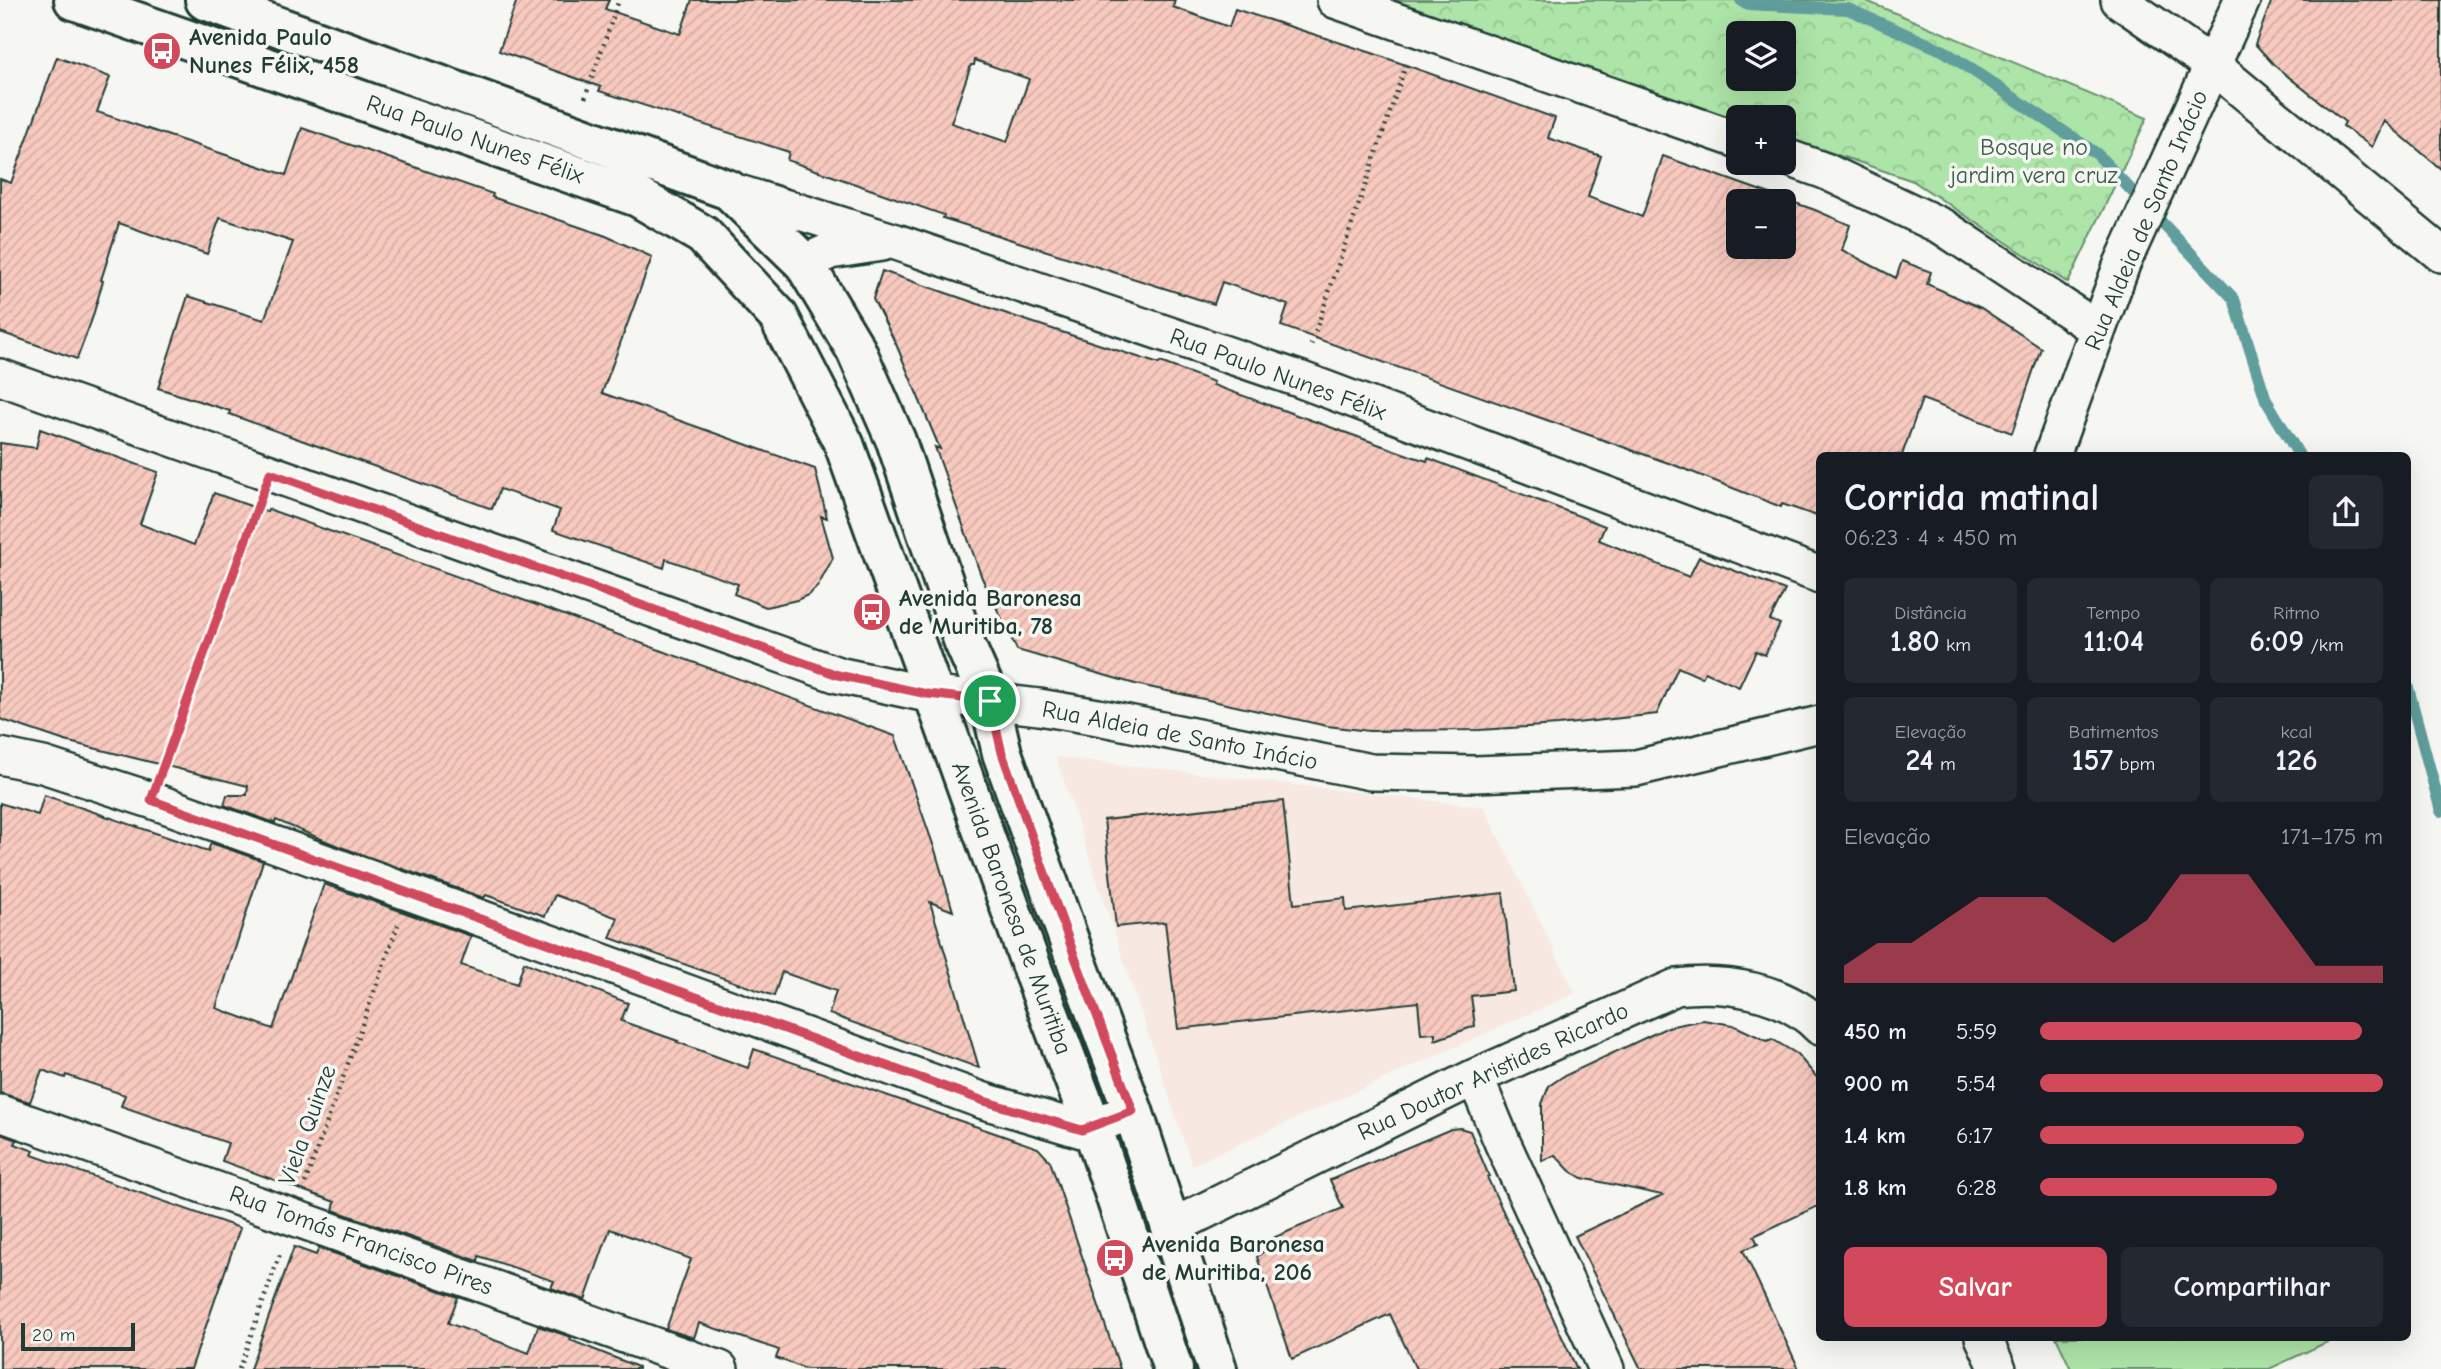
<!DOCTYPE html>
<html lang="pt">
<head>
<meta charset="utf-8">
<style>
	:root { --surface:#171b24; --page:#242831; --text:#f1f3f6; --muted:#9ea1a6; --accent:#d1495b }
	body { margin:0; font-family:"Comic Neue",sans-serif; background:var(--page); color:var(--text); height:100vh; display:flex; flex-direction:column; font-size:26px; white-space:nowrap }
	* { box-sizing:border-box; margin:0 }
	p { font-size:23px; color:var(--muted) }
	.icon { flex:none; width:38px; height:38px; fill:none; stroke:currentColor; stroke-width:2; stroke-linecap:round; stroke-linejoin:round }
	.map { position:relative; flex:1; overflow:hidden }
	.sheet { position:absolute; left:1816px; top:452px; width:595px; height:889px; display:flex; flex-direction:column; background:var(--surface); border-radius:10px; box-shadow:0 7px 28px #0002 }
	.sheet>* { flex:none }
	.tools { position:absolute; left:1726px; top:21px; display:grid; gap:14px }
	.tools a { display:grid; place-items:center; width:70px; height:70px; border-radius:10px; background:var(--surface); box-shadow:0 7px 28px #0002; font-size:35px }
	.scale { position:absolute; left:21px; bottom:18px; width:114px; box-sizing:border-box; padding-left:7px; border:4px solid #1f3d34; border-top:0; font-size:19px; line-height:24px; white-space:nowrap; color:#1f3d34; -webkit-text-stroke:5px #f6f6f2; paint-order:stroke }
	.pin { position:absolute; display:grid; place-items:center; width:60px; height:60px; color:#fff; margin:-30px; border:4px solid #fff; border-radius:50%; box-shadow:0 2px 7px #0007 }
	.round { display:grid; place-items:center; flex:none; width:74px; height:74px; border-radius:10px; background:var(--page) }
	.summary { display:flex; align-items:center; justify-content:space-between; height:119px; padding:0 28px }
	h1 { font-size:38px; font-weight:600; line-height:52px }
	.figures { display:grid; grid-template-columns:repeat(3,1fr); gap:10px; height:119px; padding:7px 28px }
	.figures div { display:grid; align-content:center; border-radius:10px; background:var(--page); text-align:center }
	.figures b { font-size:30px; font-weight:600 }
	.figures small { font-size:19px; font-weight:400 }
	.figures p { font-size:19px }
	.chart { height:196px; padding:14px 28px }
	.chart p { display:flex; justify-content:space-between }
	.chart svg { width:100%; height:126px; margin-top:7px; fill:var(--accent); opacity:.7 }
	.action { display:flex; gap:14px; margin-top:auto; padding:14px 28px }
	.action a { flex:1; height:80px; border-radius:10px; background:var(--accent); color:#fff; font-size:28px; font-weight:600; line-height:80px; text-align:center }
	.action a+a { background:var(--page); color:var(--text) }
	ul { padding:0 28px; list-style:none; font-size:23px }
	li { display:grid; grid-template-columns:112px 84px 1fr; align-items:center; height:52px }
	li i { height:18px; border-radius:9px; background:var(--accent) }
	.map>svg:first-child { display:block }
	.built { fill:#f7e8e2 }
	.forest { fill:url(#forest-crowns); stroke:#66906e; stroke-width:2; fill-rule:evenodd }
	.pitch { fill:#ade4a7; stroke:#66906e; stroke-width:2 }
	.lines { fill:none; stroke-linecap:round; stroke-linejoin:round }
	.stream { stroke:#609d9d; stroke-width:12 }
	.building { fill:url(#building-hatch); stroke:#1f3d34; stroke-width:2; fill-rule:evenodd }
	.minor-casing { stroke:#1f3d34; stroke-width:40 }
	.secondary-casing { stroke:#1f3d34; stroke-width:44 }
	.path { stroke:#1f3d34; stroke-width:4.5; stroke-dasharray:2 5; stroke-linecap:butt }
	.minor { stroke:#f6f6f2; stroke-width:35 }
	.secondary { stroke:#f6f6f2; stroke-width:38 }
	.route-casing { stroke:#fff; stroke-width:14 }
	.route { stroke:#d1495b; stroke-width:9 }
	.labels { text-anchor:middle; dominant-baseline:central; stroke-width:7; stroke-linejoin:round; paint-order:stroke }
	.poi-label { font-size:24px; font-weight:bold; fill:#1f3d34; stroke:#f6f6f2; text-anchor:start }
	.street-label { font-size:24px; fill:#1f3d34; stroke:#f6f6f2 }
	.park-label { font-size:24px; fill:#3b5e4b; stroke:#f6f6f2 }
</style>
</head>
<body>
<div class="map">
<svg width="2441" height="1369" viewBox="0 0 2441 1369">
	<defs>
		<pattern id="forest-crowns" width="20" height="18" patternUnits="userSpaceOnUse" patternTransform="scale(1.75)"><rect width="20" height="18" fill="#ade4a7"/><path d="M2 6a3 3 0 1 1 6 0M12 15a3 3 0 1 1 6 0" fill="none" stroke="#94c490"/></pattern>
		<pattern id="building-hatch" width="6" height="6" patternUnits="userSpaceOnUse" patternTransform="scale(1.75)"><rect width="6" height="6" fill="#f8c9be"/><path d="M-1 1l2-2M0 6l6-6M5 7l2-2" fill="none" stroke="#d4aea4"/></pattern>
	</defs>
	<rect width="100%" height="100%" fill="#f6f6f2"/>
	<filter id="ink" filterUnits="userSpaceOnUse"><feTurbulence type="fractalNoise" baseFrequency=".0143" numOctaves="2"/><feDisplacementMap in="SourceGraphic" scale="14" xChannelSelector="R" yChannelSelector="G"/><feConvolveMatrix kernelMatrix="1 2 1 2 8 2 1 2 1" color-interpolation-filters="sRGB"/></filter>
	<g filter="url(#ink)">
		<path class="built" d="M 1056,757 L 1484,807 L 1575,993 L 1192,1165 Z"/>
		<path class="forest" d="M 1393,0 L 1864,0 L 2147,118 L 2068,283 L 1913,181 L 1783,136 L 1783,117 L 1738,117 L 1738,120 ZM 1738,33 L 1783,33 L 1783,79 L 1738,79 Z"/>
		<path class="pitch" d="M 2056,1337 L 2338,1337 L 2269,1369 L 2071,1369 Z"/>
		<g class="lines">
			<path class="stream" d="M 1741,0 L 1746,4 L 1848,9 L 1944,51 L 2097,154 L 2234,299 L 2266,400 L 2299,455
				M 2408,688 L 2441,811"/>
		</g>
		<path class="building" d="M 517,0 L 609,0 L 605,9 L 680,34 L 692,0 L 1175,0 L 1173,7 L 1229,27 L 1235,9 L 1372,53 L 1555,118 L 1548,138 L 1601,156 L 1588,197 L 1642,217 L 1663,156 L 1815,210 L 1850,225 L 1842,250 L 1896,278 L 1902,261 L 1931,272 L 1927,284 L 1981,308 L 2041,348 L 2012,433 L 1922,399 L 1902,455 L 1820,455 L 1820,517 L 1782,504 L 1781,507 L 1674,465 L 1281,326 L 1288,305 L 1222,282 L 1214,304 L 943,218 L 944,215 L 787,160 L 789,152 L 599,91 L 601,87 L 499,51 ZM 975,60 L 1029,79 L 1007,142 L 951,123 L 971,65 L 974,65 ZM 1738,201 L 1783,201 L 1783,247 L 1738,247 Z
			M 2272,0 L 2441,0 L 2441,169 L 2384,121 L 2372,147 L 2343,126 L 2345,122 L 2275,66 L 2255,44 Z
			M 57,57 L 110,77 L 97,112 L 286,175 L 302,128 L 493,194 L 492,197 L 606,236 L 652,257 L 602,393 L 815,469 L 827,518 L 821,516 L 833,558 L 818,586 L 810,594 L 797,600 L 766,607 L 734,594 L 738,584 L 666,559 L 664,568 L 553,530 L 560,510 L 500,489 L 492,509 L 229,414 L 230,411 L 158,388 L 188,296 L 264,320 L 293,242 L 220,218 L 207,254 L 119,223 L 101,280 L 103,281 L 92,319 L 77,359 L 0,332 L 0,179 L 11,183 Z
			M 882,271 L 1025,320 L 1159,364 L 1160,362 L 1214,382 L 1213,385 L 1411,456 L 1427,461 L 1428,458 L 1605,526 L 1599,540 L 1689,577 L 1699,557 L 1785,590 L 1770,620 L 1780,624 L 1765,655 L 1756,651 L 1739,687 L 1705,672 L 1702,678 L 1678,667 L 1657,714 L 1558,725 L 1479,730 L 1369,731 L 1327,726 L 1135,684 L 1017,650 L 982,578 L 935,447 L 940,449 L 896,344 L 873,299 Z
			M 40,429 L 158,472 L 140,524 L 194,545 L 214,493 L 267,512 L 268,509 L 523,600 L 895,736 L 935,850 L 953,911 L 930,902 L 979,1068 L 829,1014 L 836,991 L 782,972 L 774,996 L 610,938 L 618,918 L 555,895 L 545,916 L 486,895 L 484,898 L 338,846 L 276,820 L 275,823 L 224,805 L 227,795 L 247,795 L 248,786 L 65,741 L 0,719 L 0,443 L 36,448 Z
			M 44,795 L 208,851 L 211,843 L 263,861 L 216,1008 L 273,1029 L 324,884 L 471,936 L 461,965 L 517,984 L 524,962 L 628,1003 L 621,1021 L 678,1041 L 677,1042 L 748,1068 L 754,1049 L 1038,1148 L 1050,1161 L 1120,1369 L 806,1369 L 776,1358 L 779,1350 L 699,1323 L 694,1338 L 666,1329 L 691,1259 L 610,1229 L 585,1300 L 551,1288 L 554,1281 L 479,1256 L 478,1261 L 333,1210 L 335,1202 L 222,1161 L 228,1143 L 121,1106 L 125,1095 L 66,1075 L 65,1078 L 42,1070 L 30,1102 L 0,1093 L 0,803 L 38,815 Z
			M 1283,801 L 1294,904 L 1345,898 L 1346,911 L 1503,893 L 1514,991 L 1471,996 L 1475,1026 L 1435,1040 L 1435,1033 L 1421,1034 L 1418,1002 L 1178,1029 L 1165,922 L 1116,927 L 1104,820 Z
			M 1703,1020 L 1733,1025 L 1767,1041 L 1772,1039 L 1797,1054 L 1820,1081 L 1820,1205 L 1754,1236 L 1758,1244 L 1743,1250 L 1799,1369 L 1641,1369 L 1575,1236 L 1662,1195 L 1582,1178 L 1570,1171 L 1555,1155 L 1542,1161 L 1542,1104 L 1549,1086 L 1562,1077 L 1668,1027 Z
			M 1460,1128 L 1470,1131 L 1489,1176 L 1487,1177 L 1577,1369 L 1416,1369 L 1390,1314 L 1292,1359 L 1257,1257 L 1269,1247 L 1266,1241 L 1343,1208 L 1330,1180 L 1451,1129 Z
			M 0,1134 L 17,1140 L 15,1144 L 34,1151 L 32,1155 L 240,1228 L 191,1369 L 0,1369 Z
			M 294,1247 L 316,1255 L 319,1248 L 458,1297 L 448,1323 L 529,1353 L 538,1326 L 571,1337 L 570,1340 L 638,1367 L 638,1369 L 250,1369 Z"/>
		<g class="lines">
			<defs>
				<path id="minor" d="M 1335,0 L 1738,140
					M 2119,0 L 2212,65 L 2441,254
					M 1783,156 L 1825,171 L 1943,227 L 2097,329
					M 729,190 L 896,242 L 1299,379 L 1820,575
					M 804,263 L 830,251 L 882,243
					M 0,377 L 838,675 L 927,694 L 1039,707 L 1098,717 L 1371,772 L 1475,774 L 1636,768 L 1820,724
					M 2052,455 L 2122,264 L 2242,0
					M 0,756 L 43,765 L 151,800 L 578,953 L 984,1101 L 1082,1130 L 1133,1111
					M 1475,1077 L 1503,1144 L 1606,1369
					M 0,1113 L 720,1369
					M 1172,1227 L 1475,1077 L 1676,987 C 1724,981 1785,990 1820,1027
					M 1983,1337 L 1998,1369"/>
				<path id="secondary" d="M 74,0 L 638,197 L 703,235 L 778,316 L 844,444 L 1034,974 L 1092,1126 L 1173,1369
					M 205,0 L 729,190 L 804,263 L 856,350 L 896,441 L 963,640 L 990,701 L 1002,753 L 1076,960 L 1133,1111 L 1217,1369"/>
			</defs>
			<use href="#minor" class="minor-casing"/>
			<use href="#secondary" class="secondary-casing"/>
			<path class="path" d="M 585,98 L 619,0
				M 1311,345 L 1407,62
				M 163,766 L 257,508
				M 305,1183 L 398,925
				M 239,1369 L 281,1251"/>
			<use href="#minor" class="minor"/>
			<use href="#secondary" class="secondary"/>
		</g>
	</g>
	<g class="lines" filter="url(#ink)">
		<defs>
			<path id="route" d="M 270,473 L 838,675 L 927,694 L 990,701 L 1002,753 L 1076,960 L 1133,1111 L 1082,1130 L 984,1101 L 151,800 Z"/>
		</defs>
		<use href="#route" class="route-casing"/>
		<use href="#route" class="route"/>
	</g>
	<defs>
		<symbol id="bus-disc" viewBox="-11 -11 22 22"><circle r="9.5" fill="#d1495b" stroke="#f6f6f2"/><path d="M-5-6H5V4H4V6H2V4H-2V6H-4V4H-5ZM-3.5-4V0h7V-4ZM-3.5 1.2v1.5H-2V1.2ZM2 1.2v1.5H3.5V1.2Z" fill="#fff"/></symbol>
	</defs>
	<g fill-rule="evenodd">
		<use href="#bus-disc" x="140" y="29" width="44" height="44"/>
		<use href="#bus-disc" x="850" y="590" width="44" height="44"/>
		<use href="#bus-disc" x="1093" y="1236" width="44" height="44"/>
	</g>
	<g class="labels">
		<g class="poi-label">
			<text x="189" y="37">Avenida Paulo<tspan x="189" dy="28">Nunes Félix, 458</tspan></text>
			<text x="899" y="598">Avenida Baronesa<tspan x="899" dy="28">de Muritiba, 78</tspan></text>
			<text x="1142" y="1244">Avenida Baronesa<tspan x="1142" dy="28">de Muritiba, 206</tspan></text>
		</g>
		<g class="street-label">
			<text transform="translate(475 139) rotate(19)">Rua Paulo Nunes Félix</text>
			<text transform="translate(2146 220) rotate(-67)">Rua Aldeia de Santo Inácio</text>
			<text transform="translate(1278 374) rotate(20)">Rua Paulo Nunes Félix</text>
			<text transform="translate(1180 735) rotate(11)">Rua Aldeia de Santo Inácio</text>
			<text transform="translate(1012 908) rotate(70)">Avenida Baronesa de Muritiba</text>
			<text transform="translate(1493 1071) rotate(-25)">Rua Doutor Aristides Ricardo</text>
			<text transform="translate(307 1125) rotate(-70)">Viela Quinze</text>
			<text transform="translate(361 1240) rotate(20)">Rua Tomás Francisco Pires</text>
		</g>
		<g class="park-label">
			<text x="2034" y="147">Bosque no<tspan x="2034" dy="28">jardim vera cruz</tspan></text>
		</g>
	</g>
</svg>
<div class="tools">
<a><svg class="icon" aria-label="layers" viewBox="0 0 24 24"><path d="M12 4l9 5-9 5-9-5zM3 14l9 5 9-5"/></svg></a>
<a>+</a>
<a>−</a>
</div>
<div class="scale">20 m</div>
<div class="pin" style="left:990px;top:701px;background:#1e9e55"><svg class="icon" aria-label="arrive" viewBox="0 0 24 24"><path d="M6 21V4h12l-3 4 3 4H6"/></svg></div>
<section class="sheet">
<div class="summary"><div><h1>Corrida matinal</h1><p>06:23 · 4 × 450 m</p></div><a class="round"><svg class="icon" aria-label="share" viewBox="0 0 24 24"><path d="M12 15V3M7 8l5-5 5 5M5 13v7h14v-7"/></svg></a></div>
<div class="figures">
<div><p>Distância</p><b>1.80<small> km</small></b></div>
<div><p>Tempo</p><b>11:04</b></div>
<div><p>Ritmo</p><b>6:09<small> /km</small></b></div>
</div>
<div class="figures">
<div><p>Elevação</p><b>24<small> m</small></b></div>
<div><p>Batimentos</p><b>157<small> bpm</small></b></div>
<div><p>kcal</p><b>126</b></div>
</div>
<div class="chart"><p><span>Elevação</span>171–175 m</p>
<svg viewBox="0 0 160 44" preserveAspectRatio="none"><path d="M0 44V38L10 30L20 30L30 22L40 14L50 14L60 14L70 22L80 30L90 22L100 6L110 6L120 6L130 22L140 38L150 38L160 38V44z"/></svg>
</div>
<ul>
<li><b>450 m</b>5:59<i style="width:94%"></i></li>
<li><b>900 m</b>5:54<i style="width:100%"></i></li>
<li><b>1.4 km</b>6:17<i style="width:77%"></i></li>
<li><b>1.8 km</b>6:28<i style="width:69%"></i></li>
</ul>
<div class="action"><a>Salvar</a><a>Compartilhar</a></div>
</section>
</div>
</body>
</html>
